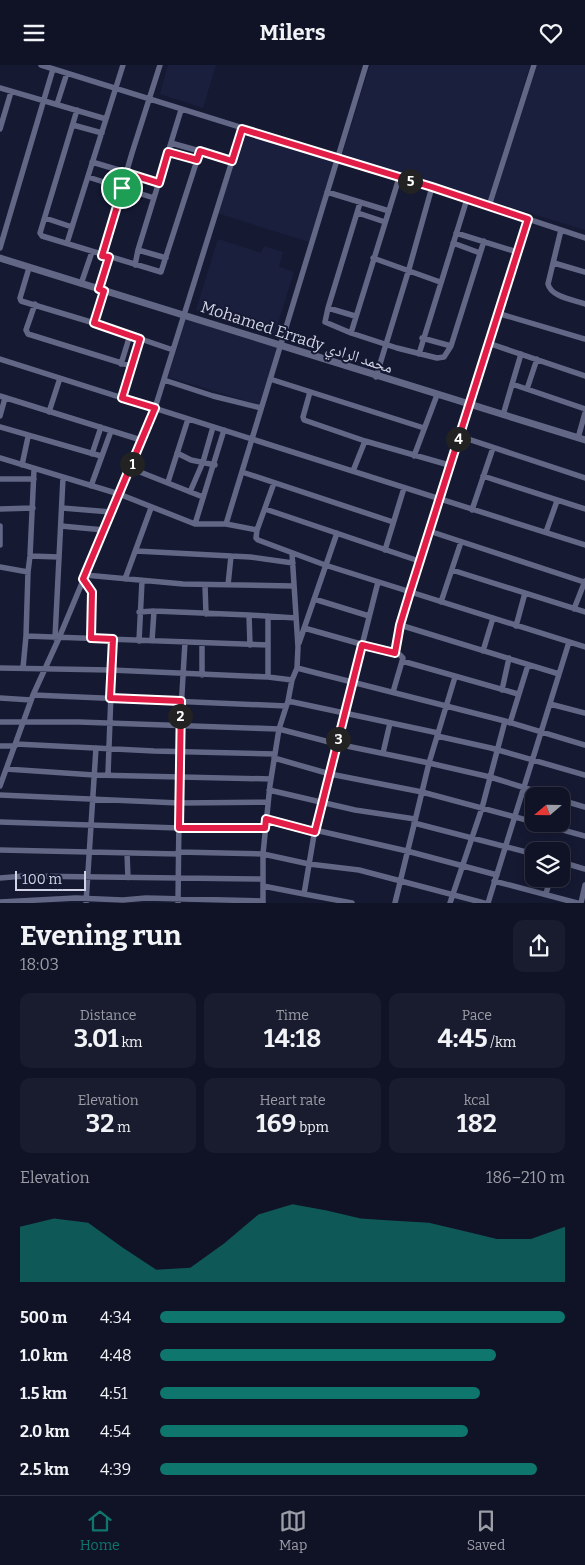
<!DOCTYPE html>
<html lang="en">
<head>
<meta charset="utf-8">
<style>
	:root { --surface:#101326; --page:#191c2e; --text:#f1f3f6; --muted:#9c9ea7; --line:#303243; --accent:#0f766e }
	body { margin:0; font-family:Bitter,"Noto Naskh Arabic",serif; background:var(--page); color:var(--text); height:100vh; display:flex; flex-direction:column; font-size:19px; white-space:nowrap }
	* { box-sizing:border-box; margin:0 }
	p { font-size:16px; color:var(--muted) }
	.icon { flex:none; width:28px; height:28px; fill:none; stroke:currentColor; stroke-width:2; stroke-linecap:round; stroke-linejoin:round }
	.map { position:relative; height:838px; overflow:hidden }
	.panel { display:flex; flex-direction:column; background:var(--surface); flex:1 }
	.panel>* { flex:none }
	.needle { width:32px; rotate:250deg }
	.buttons { position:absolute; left:525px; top:722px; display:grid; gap:10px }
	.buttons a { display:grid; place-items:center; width:45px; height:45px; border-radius:10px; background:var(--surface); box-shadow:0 2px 8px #0003,0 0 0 1px var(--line); font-size:25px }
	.scale { position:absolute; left:15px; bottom:12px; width:71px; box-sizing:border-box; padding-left:5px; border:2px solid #d1d4e6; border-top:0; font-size:14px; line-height:18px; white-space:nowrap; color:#d1d4e6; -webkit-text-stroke:4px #151932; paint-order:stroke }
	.pin { position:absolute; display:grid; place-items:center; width:42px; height:42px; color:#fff; margin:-21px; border:2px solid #fff; border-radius:50%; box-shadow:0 1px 5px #0007 }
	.km { position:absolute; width:25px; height:25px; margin:-12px; border-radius:50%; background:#222; color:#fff; font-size:14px; line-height:25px; text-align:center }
	.round { display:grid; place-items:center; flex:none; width:52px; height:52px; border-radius:10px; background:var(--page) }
	.head { display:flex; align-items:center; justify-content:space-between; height:85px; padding:0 20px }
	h1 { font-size:28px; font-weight:700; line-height:38px }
	.metrics { display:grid; grid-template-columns:repeat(3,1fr); gap:8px; height:85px; padding:5px 20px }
	.metrics div { display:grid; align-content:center; border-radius:10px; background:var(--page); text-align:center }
	.metrics b { font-size:25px; font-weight:700 }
	.metrics small { font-size:14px; font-weight:400 }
	.metrics p { font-size:14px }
	.chart { height:140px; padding:10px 20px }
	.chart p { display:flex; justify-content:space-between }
	.chart svg { width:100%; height:90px; margin-top:5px; fill:var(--accent); opacity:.7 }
	ul { padding:0 20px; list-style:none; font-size:16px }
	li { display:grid; grid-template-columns:80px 60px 1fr; align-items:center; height:38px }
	li i { height:12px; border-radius:6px; background:var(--accent) }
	header { display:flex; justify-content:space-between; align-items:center; height:65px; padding:0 20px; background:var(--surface); font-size:22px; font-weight:700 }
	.tabs { display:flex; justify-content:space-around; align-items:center; height:70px; border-top:1px solid var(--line); background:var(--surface); font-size:14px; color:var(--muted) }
	.tabs a { display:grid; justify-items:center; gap:2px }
	.tabs .on { color:var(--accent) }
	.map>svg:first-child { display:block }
	.built { fill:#1b1f3e }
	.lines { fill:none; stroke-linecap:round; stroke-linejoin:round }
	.minor { stroke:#626786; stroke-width:5.5 }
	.tertiary { stroke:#626786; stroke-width:7 }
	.route-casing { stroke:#fff; stroke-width:10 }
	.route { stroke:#e11d48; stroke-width:6 }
	.labels { text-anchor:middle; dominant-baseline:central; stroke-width:4; stroke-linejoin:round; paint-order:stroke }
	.street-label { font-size:16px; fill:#d1d4e6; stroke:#151932 }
</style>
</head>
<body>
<header><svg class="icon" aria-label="menu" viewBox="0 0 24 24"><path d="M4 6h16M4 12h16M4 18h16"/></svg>Milers<svg class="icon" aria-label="heart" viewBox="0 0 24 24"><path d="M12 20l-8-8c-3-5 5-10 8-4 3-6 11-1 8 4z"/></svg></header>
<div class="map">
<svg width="585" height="838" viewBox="0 0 585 838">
	<rect width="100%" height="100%" fill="#151932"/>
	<path class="built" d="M 168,0 L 216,0 L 203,43 L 160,29 Z
		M 370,0 L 530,0 L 488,137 L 342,90 Z
		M 537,0 L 585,0 L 585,165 L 493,137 Z
		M 243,66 L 335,95 L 309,177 L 217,148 Z
		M 218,174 L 261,188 L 264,181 L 283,187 L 279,202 L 294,207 L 274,271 L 196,245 Z
		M 186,253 L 277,282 L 259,340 L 168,312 Z"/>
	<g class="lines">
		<path class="minor" d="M 41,0 L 432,122 L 585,173
			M 0,23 L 106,54
			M 57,39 L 67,8
			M 77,45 L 40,168 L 42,171 L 161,207 L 200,86
			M 73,60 L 102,68
			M 0,64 L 11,27
			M 171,78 L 232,95
			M 168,87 L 197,95
			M 92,97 L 159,117
			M 88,112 L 154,133
			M 327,127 L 389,146
			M 360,138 L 328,243 L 325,257 L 351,268 L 397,283 L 437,293 L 444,292 L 451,281 L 484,176
			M 489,141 L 534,0
			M 358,148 L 385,157
			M 45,153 L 72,162
			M 561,165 L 548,219 C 551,232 574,235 585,239
			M 456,168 L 517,187
			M 67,178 L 123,0
			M 453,178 L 480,188
			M 0,183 L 53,4
			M 138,185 L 166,193
			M 102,191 L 132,88 L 160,0
			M 373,193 L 440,217
			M 554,198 L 585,207
			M 135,200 L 138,185 L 181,45
			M 29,203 L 20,233 L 21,236 L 94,258 L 173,285
			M 81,219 L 92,187
			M 99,224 L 109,192
			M 35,239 L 26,265 L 28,269 L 131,301
			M 328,243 L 355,251
			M 497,248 L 585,274
			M 94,258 L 104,226
			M 351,268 L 399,113
			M 422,273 L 451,281
			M 488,278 L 585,311
			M 419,289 L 467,134
			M 0,294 L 585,480
			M 121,299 L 130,270
			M 376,312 L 409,204 L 432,122
			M 270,314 L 424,363
			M 164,315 L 213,331 L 261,343
			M 512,319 L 585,344
			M 527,324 L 537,294
			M 310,327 L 303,352 L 304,355 L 365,376 L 449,400
			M 0,331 L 141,375
			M 123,333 L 139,274
			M 49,347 L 60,313
			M 503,350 L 521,289
			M 0,351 L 5,333
			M 0,362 L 101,391
			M 459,371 L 585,413
			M 578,373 L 585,348
			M 177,388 L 191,395 L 215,400
			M 92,389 L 101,362
			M 414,391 L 437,330
			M 0,393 L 119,429 L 195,459 L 226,459 L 257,465
			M 22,400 L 28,372
			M 130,403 L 203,432
			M 353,406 L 365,376
			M 242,407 L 393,457
			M 483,411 L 585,444
			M 0,414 L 34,414
			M 168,417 L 188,354
			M 274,418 L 257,465 L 256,473 L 258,475 L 325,500 L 585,582
			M 91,421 L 111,366
			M 190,427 L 203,397 L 213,362
			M 62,443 L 111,447
			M 0,444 L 33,443
			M 265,444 L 419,496
			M 472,445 L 493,383
			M 195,459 L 224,365
			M 226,459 L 366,0
			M 0,461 L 0,480
			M 61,461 L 104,465
			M 429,466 L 584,517
			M 546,467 L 557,436
			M 385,485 L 404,423
			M 136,486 L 250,492 L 293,498
			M 30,491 L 59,492
			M 0,502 L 28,507
			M 452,505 L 585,547
			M 85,510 L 183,519 L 293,521
			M 83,514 L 92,527 L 91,573
			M 125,514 L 151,443
			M 205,520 L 206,549
			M 228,520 L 231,491
			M 314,534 L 369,551
			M 441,537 L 461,477
			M 574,544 L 585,516
			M 139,547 L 154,546
			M 249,550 L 296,553
			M 400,560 L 559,609
			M 516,561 L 525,528
			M 304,563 L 400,590 L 403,593 L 393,627
			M 26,571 L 268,580 L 268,612
			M 55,573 L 63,413
			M 139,576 L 142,516
			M 152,576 L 154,546 L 249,550 L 250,580
			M 299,578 L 337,468
			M 268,580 L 268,551
			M 483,586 L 493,553
			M 395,588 L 400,560 L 410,527 L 528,154
			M 402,596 L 518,629
			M 0,603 L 111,605 L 268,612 L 292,615
			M 23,603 L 26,571 L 28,507 L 30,491 L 34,405
			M 297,603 L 505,656 L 585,680
			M 202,610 L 202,578
			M 502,625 L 509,593
			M 33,630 L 286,641
			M 0,633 L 31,635
			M 288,636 L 438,668
			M 550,639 L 585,648
			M 0,657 L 79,657 L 279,664 L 337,679 L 429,698 L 490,712 L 551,731
			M 510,658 L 528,600
			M 437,671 L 491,683 L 585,710
			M 16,679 L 154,686 L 275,689
			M 0,681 L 15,681
			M 383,688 L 390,658
			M 274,693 L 330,709 L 422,727 L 534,757
			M 6,704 L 94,710 L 271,714
			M 108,709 L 113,574
			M 0,721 L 33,630 L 59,573 L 155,343 L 242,64
			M 269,725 L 355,745 L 415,754
			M 0,730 L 179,738
			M 561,735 L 585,742
			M 179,738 L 268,737
			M 266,753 L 315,767
			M 0,757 L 179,763 L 265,763
			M 414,758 L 534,789
			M 541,759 L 585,771
			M 315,765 L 407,786 L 497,810
			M 0,785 L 178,789
			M 178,787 L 263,789 L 309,799 L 359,805 L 484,838
			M 127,788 L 128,813
			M 561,797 L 585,804
			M 0,813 L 24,811 L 263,814
			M 494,816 L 577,838
			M 263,821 L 304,829
			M 546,829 L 550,814
			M 0,837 L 76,833 L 123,835 L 146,833 L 263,836
			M 86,838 L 96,683
			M 178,838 L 180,662 L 185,577
			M 263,838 L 263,789 L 270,720 L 279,664 L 288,636 L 292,615 L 297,603 L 298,582 L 292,488
			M 352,838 L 304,829 L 314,770 L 378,517
			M 395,838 L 429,698 L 455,612
			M 450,838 L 482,743 L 505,656
			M 488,838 L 569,577
			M 581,838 L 585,820"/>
		<path class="tertiary" d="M 0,193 L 585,375"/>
	</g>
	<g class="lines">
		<defs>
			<path id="route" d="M 242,64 L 432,122 L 528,154 L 410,527 L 400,560 L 395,588 L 362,580 L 315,767 L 266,754 L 265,763 L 179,763 L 181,636 L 110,633 L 113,574 L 91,573 L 92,527 L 83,514 L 155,343 L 122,333 L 140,274 L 94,258 L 104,226 L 99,224 L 109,192 L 102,191 L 127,108 L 159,118 L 168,87 L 197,95 L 200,86 L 232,96 Z"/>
		</defs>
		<use href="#route" class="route-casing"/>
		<use href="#route" class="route"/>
	</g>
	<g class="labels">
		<g class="street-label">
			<text transform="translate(297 272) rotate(18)">Mohamed Errady محمد الرادي</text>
		</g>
	</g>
</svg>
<div class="buttons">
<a><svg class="needle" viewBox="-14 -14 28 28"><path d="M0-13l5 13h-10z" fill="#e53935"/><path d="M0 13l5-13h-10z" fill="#9c9ea7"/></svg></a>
<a><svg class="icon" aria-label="layers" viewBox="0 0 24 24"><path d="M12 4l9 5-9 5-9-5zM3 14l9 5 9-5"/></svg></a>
</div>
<div class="scale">100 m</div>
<div class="pin" style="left:122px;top:123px;background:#1e9e55"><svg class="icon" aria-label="arrive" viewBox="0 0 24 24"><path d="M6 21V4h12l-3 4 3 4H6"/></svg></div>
<b class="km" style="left:132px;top:399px">1</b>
<b class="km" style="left:180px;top:651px">2</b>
<b class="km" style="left:338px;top:674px">3</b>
<b class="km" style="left:458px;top:374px">4</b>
<b class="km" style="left:410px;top:116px">5</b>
</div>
<section class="panel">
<div class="head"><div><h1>Evening run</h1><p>18:03</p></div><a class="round"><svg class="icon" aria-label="share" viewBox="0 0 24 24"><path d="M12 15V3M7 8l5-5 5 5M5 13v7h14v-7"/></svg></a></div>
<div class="metrics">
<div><p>Distance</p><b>3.01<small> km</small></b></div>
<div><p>Time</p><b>14:18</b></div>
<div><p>Pace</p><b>4:45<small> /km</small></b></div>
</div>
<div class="metrics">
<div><p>Elevation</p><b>32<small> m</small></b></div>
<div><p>Heart rate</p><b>169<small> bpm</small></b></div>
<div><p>kcal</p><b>182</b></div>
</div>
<div class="chart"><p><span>Elevation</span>186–210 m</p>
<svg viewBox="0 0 160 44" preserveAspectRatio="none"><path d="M0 44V17L10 13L20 15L30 27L40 38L50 37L60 25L70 11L80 6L90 9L100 13L110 14L120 15L130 19L140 23L150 23L160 17V44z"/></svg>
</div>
<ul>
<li><b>500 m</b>4:34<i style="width:100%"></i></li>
<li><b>1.0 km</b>4:48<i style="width:83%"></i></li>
<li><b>1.5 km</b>4:51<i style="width:79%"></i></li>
<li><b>2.0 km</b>4:54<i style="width:76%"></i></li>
<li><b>2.5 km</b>4:39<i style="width:93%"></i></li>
</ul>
</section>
<nav class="tabs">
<a class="on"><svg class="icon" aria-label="home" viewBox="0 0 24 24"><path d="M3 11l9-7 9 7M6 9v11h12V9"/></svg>Home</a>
<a><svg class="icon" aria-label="map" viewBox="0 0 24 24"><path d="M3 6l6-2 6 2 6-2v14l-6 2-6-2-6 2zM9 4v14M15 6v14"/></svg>Map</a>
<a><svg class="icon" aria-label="saved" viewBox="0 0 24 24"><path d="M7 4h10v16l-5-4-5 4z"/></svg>Saved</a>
</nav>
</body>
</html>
